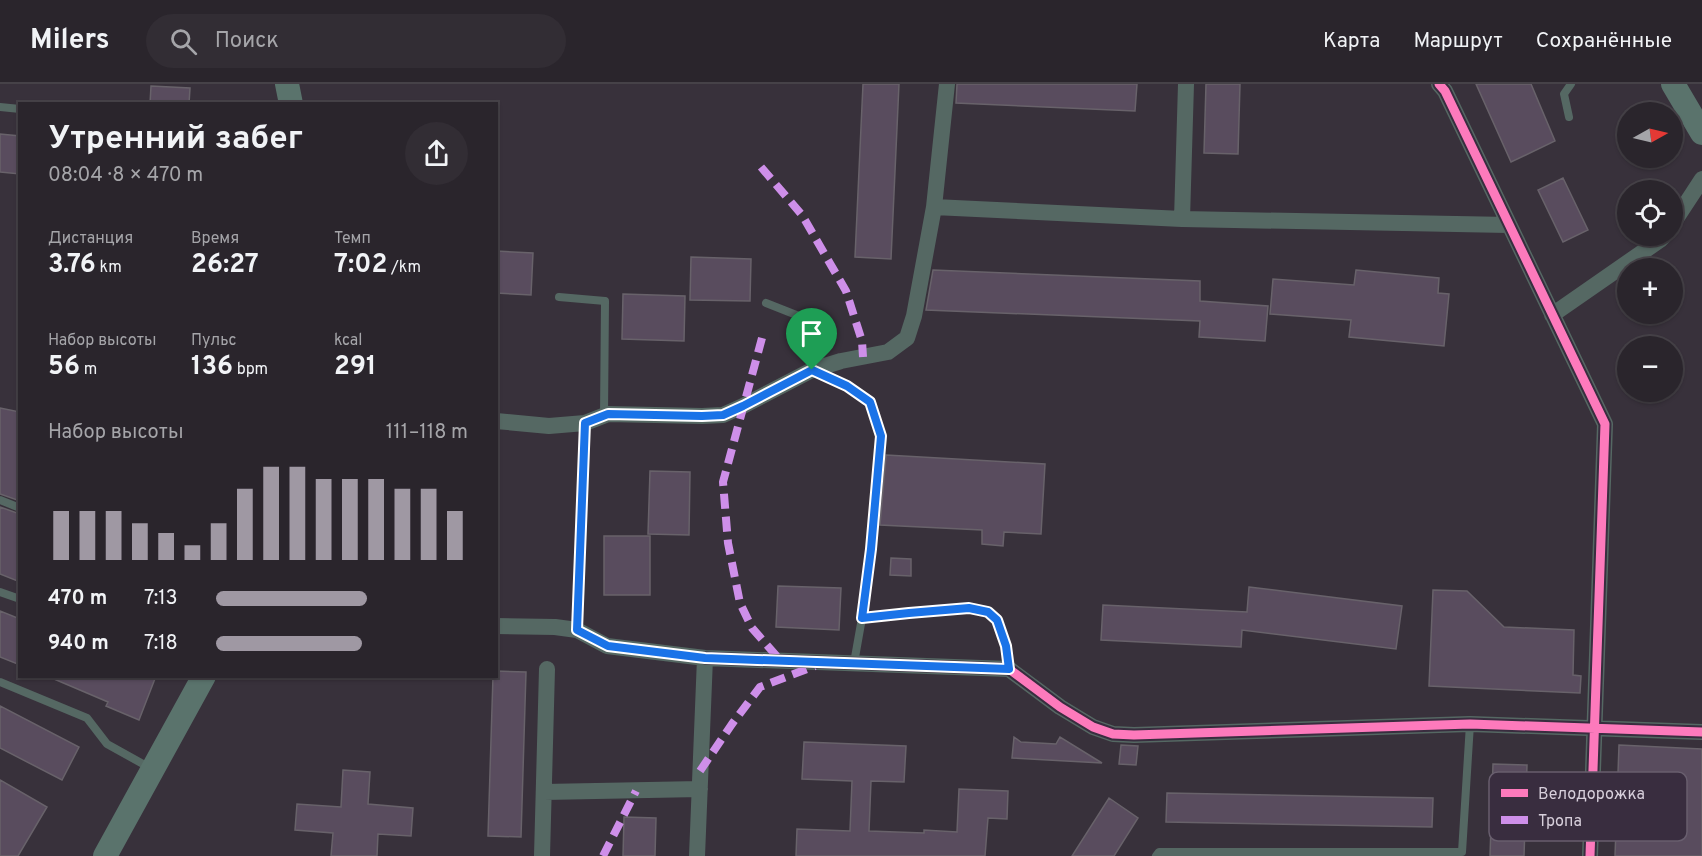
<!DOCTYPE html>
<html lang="ru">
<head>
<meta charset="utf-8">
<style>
	:root { --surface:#2a252c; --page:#322d34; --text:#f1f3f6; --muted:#a5a5a9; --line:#464248; --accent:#9f98a3 }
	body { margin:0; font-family:Overpass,sans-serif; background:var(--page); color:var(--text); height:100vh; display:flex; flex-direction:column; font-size:22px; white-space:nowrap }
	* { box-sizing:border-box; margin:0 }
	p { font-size:20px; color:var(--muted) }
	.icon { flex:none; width:33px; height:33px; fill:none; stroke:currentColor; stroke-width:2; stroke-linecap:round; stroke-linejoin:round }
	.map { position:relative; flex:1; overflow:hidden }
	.details { position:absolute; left:18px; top:18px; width:480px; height:576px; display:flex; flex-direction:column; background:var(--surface); border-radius:0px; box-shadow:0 2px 4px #0004,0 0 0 2px var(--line) }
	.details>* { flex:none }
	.needle { width:39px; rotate:82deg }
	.tools { position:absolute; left:1617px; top:18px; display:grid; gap:12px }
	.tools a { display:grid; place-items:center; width:66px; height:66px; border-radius:50%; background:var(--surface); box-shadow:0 2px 4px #0004,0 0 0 2px var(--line); font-size:30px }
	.pin { position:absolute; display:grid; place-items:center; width:51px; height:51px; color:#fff; margin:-62px -26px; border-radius:50% 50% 50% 0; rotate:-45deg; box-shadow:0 0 6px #0007 }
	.pin .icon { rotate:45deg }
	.round { display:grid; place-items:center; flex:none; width:63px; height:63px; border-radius:32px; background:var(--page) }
	.overview { display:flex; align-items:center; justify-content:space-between; height:102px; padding:0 30px }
	h1 { font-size:33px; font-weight:700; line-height:45px }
	.stats { display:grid; grid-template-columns:repeat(3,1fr); gap:9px; height:102px; padding:6px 30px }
	.stats div { display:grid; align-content:center }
	.stats b { font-size:26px; font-weight:700 }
	.stats small { font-size:16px; font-weight:400 }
	.stats p { font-size:16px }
	.chart { height:168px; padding:12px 30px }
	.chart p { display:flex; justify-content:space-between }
	.chart svg { width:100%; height:108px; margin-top:6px; stroke:var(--accent); stroke-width:6 }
	ul { padding:0 30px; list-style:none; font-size:20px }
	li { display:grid; grid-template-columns:96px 72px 1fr; align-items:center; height:45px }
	li i { height:15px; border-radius:8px; background:var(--accent) }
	header { display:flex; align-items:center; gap:36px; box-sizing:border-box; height:84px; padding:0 30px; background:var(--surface); border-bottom:2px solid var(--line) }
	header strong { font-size:28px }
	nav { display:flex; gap:33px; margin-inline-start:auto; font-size:21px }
	.search { width:420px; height:54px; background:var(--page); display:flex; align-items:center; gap:15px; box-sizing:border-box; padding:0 21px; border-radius:33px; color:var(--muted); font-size:22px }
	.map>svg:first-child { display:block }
	.building { fill:#594c5e; stroke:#68626a; stroke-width:1.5 }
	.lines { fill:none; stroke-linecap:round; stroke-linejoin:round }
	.lane { stroke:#556863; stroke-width:8 }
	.street { stroke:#556863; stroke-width:16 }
	.secondary { stroke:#5a736c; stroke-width:24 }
	.quiet { stroke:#ce8fe9; stroke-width:8; stroke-dasharray:15 8; stroke-linecap:butt }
	.cycleway-casing { stroke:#392d3f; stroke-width:13 }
	.cycleway { stroke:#fd7abc; stroke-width:9 }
	.route-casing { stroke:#fff; stroke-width:12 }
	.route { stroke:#1a73e8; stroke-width:8 }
	.key { fill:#392d3f; stroke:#685e6e; stroke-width:1.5 }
	.key-label { font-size:16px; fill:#d7cfdb }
</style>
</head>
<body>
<header>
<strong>Milers</strong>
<div class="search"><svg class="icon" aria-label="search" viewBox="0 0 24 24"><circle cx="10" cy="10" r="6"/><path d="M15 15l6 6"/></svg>Поиск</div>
<nav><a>Карта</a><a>Маршрут</a><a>Сохранённые</a></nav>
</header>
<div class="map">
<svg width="1702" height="772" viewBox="0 0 1702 772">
	<rect width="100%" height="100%" fill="#38313b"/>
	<path class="building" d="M 863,0 L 899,0 L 891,175 L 855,173 Z
		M 957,0 L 1137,0 L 1135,27 L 956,19 Z
		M 1206,0 L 1240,0 L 1238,70 L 1204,69 Z
		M 1476,0 L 1531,0 L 1555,57 L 1511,78 Z
		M 151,2 L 190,4 L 189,20 L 150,20 Z
		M 0,50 L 20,52 L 20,90 L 0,88 Z
		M 1563,94 L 1588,146 L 1563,158 L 1538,106 Z
		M 496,167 L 533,169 L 531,211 L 496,209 Z
		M 691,173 L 751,175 L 750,217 L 690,216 Z
		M 933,186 L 1200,197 L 1200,217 L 1268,222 L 1265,257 L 1199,253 L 1200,237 L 926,226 Z
		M 1356,186 L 1439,194 L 1438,209 L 1449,210 L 1444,262 L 1349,253 L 1351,236 L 1270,230 L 1273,195 L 1354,201 Z
		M 623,210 L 685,212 L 684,257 L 622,255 Z
		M 0,324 L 20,328 L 20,417 L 0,410 Z
		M 886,371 L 1045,380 L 1041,450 L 1004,448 L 1003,462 L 982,460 L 982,446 L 880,441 Z
		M 650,387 L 690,388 L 689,451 L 648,450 Z
		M 0,423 L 20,430 L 20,498 L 0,490 Z
		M 604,452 L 650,452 L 650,511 L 604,511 Z
		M 891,474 L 911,475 L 911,492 L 890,491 Z
		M 778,502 L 841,504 L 839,546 L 776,543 Z
		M 1249,503 L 1402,522 L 1396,565 L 1242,546 L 1241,563 L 1101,556 L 1103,521 L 1247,528 Z
		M 1433,506 L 1467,507 L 1504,543 L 1574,546 L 1573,591 L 1581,592 L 1580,609 L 1429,602 Z
		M 0,527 L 20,535 L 20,581 L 0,573 Z
		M 496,587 L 526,588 L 521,753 L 488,752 L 493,592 L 496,592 Z
		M 47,592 L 156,592 L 139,636 L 106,622 L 108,618 Z
		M 0,622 L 79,663 L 62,696 L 0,664 Z
		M 1014,653 L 1021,658 L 1056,660 L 1060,653 L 1102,679 L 1012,674 Z
		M 804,658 L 906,662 L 904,698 L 871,697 L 869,747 L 924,749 L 924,746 L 957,748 L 959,705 L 1008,707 L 1007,735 L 988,734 L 985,772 L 796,772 L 797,745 L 850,747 L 852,697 L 802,695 Z
		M 1121,661 L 1138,662 L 1136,681 L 1119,680 Z
		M 1619,661 L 1702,665 L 1702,772 L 1615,772 Z
		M 1493,680 L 1527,681 L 1524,772 L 1490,772 Z
		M 343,686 L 370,688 L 368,720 L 413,724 L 411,752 L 378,750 L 377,772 L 331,772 L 333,749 L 295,746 L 297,720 L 341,723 Z
		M 0,696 L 47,723 L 18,772 L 0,772 Z
		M 1167,709 L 1433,714 L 1432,743 L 1166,738 Z
		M 1109,714 L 1138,734 L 1114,772 L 1072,772 Z
		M 624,733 L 656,734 L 655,772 L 623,772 Z"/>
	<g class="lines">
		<path class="lane" d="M 0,23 L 20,25
			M 1569,33 L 1564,10 L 1571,0
			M 559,213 L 605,217 L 604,331
			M 766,219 L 804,234 L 812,250 L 812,286 L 847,302 L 870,318 L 881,352 L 871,465 L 862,534 L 854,579
			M 0,416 L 20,424
			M 0,508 L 20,515
			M 862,534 L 969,524 L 988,528 L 997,536 L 1006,563 L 1009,585
			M 577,546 L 585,339
			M 0,598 L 87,634 L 107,660 L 152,685
			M 1156,772 L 1159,768 L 1462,768 L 1470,640"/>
		<path class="street" d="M 947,0 L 934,123 L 1182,135 L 1509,141
			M 1439,0 L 1445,7 L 1605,340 L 1590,772
			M 1182,135 L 1186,0
			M 1672,141 L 1702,95
			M 1552,231 L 1660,156 L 1664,152
			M 496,337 L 549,342 L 585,339 L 608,330 L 702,332 L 723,331 L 743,322 L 812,286 L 841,277 L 888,268 L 907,254 L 914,232 L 934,123
			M 496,542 L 555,543 L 577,546 L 607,562 L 705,574 L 697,772
			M 705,574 L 1009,585 L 1060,623 L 1093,643 L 1113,650 L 1134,651 L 1470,640 L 1702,648
			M 544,708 L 700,705
			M 542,772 L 547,585"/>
		<path class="secondary" d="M 287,0 L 291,20
			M 1673,0 L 1702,49
			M 105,772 L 204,592"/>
		<path class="quiet" d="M 761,83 L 802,131 L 846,207 L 862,257 L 863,273
			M 762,254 L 723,398 L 728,459 L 740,519 L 752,544 L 781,577
			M 700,687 L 732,640 L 760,603 L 815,582
			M 603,772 L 636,707"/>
		<defs>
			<path id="cycleway" d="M 1439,0 L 1445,7 L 1605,340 L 1590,772
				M 705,574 L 1009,585 L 1060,623 L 1093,643 L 1113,650 L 1134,651 L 1470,640 L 1702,648"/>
		</defs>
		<use href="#cycleway" class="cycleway-casing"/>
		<use href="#cycleway" class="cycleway"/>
	</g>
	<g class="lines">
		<defs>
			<path id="route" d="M 812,286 L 847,302 L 870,318 L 881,352 L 871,465 L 862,534 L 909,529 L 969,524 L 988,528 L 997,536 L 1006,562 L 1009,585 L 705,574 L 608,562 L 577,546 L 585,339 L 608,330 L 702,332 L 723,331 L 743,322 Z"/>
		</defs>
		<use href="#route" class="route-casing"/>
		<use href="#route" class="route"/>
	</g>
	<rect x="1489" y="688" width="198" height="69" rx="9" class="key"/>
	<rect x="1501" y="705" width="27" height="8" fill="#fd7abc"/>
	<rect x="1501" y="732" width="27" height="8" fill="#ce8fe9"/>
	<g class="key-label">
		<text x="1538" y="715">Велодорожка</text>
		<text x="1538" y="742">Тропа</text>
	</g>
</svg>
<div class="tools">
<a><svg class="needle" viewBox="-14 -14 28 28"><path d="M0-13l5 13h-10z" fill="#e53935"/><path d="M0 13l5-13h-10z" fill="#a5a5a9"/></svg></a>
<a><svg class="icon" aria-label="locate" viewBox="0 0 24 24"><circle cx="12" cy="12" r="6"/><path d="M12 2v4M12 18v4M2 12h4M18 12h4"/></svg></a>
<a>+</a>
<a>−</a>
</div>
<div class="pin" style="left:812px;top:286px;background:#1e9e55"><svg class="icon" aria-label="arrive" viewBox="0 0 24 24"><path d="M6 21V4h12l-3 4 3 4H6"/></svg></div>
<section class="details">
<div class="overview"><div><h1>Утренний забег</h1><p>08:04 · 8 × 470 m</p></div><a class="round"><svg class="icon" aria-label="share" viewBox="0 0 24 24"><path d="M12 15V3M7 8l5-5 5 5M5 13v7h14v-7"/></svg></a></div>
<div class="stats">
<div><p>Дистанция</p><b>3.76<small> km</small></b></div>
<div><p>Время</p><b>26:27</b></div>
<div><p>Темп</p><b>7:02<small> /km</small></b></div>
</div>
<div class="stats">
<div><p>Набор высоты</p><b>56<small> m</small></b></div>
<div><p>Пульс</p><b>136<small> bpm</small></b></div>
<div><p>kcal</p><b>291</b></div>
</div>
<div class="chart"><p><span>Набор высоты</span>111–118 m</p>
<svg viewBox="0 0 160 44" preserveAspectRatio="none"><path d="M5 44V24M15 44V24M25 44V24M35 44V29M45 44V33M55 44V38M65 44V29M75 44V15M85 44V6M95 44V6M105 44V11M115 44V11M125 44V11M135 44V15M145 44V15M155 44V24"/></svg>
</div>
<ul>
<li><b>470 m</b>7:13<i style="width:60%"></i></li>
<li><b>940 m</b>7:18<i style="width:58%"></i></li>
</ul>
</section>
</div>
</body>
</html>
